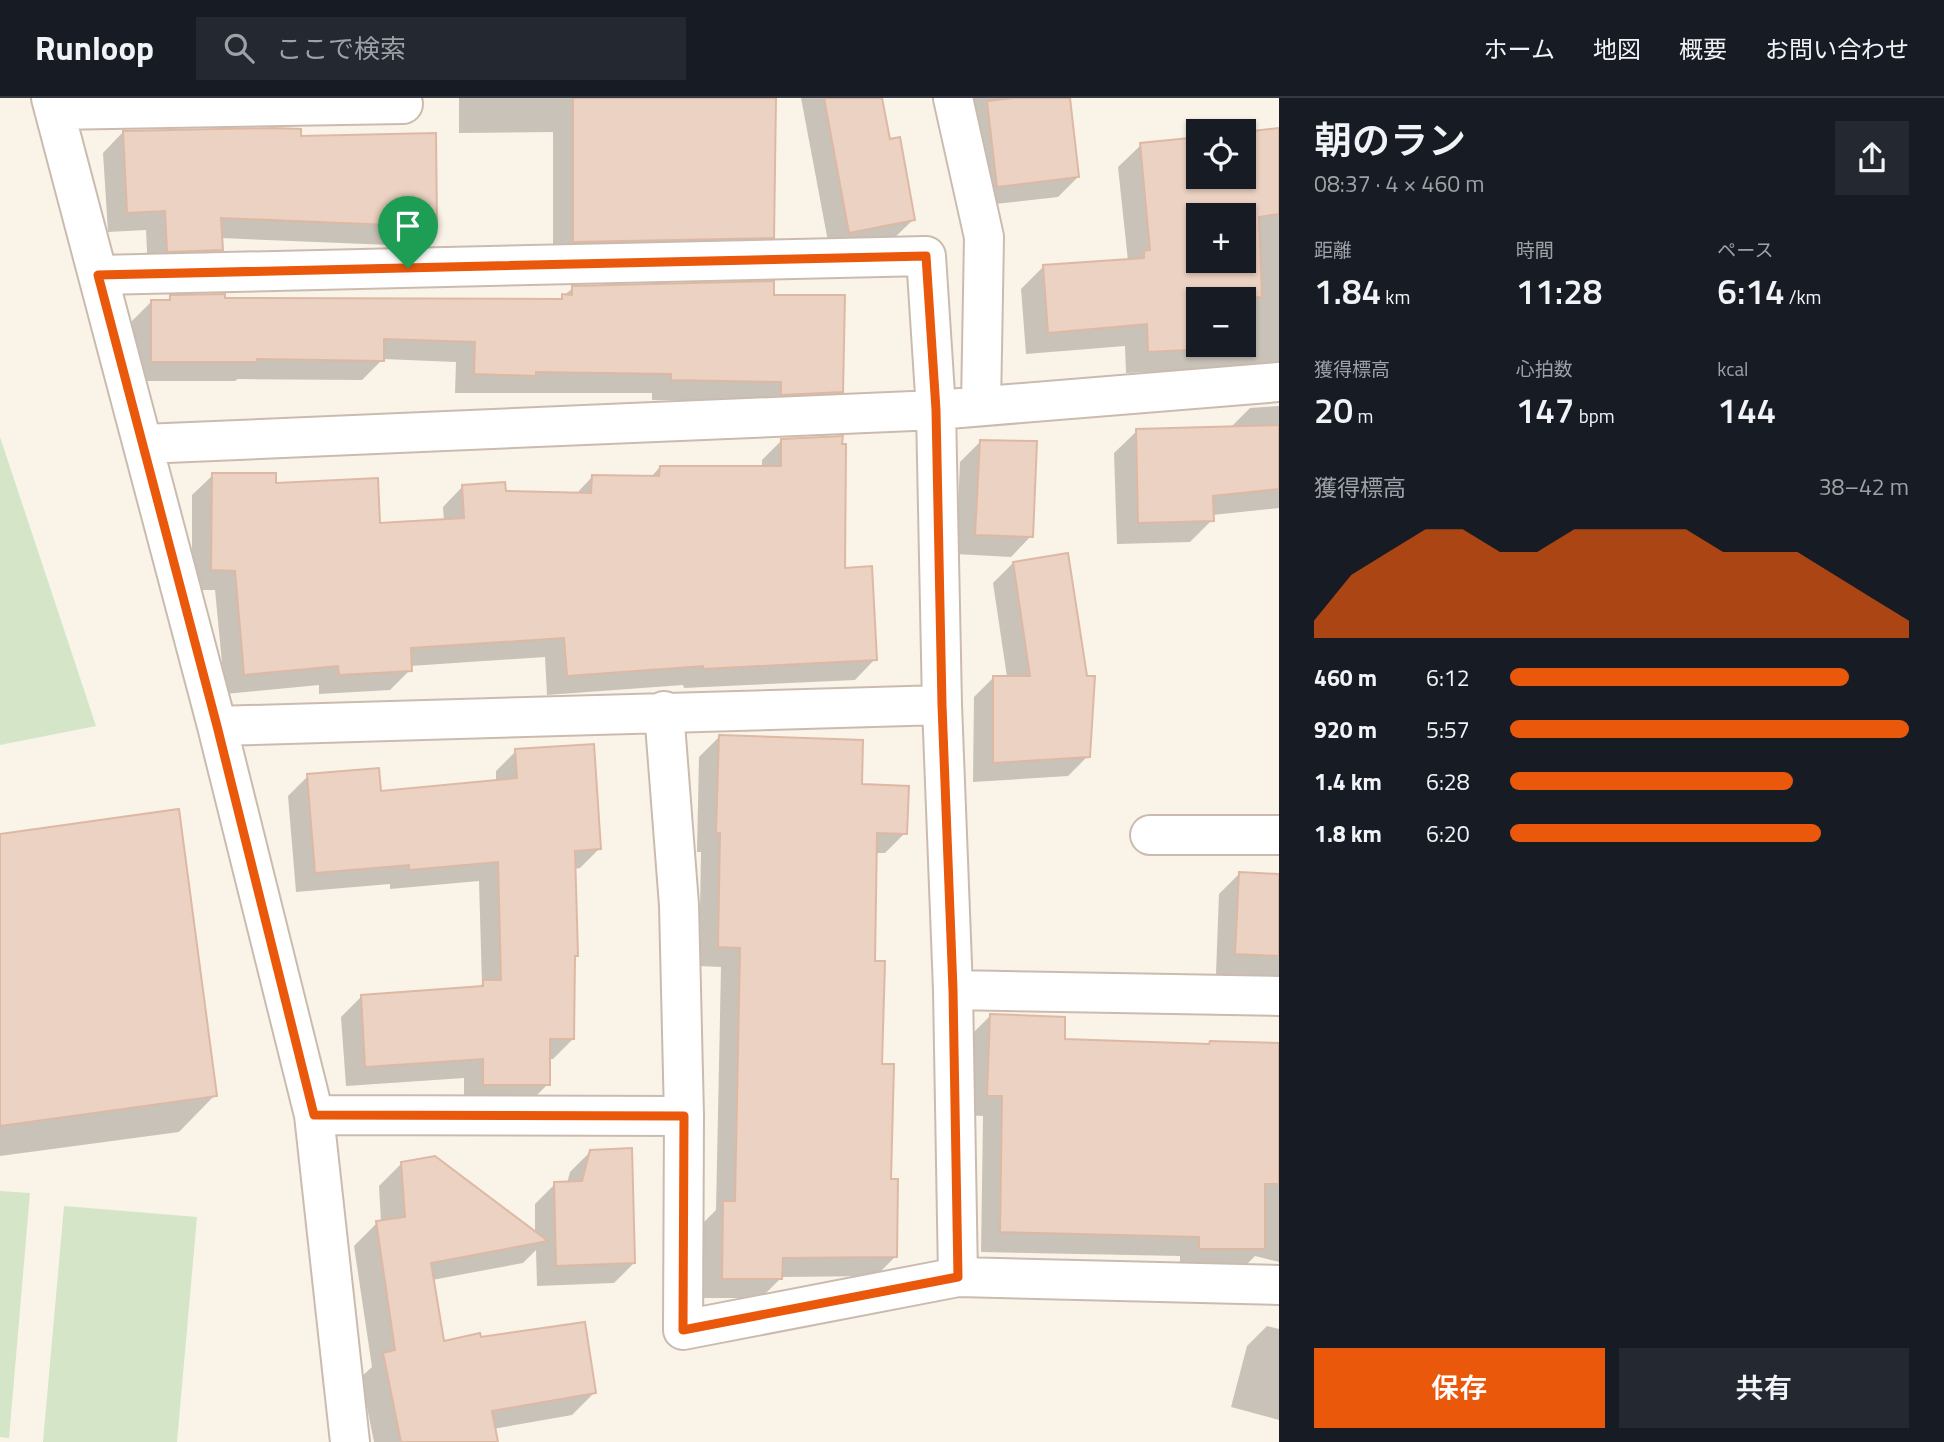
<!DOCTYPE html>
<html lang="ja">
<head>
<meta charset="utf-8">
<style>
	:root { --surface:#171b24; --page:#242831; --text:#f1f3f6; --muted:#9ea1a6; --line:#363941; --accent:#ea580c }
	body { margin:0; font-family:"Titillium Web","Noto Sans JP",sans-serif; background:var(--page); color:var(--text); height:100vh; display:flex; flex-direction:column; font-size:26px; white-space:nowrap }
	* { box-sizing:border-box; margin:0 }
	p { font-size:23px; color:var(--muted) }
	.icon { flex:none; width:38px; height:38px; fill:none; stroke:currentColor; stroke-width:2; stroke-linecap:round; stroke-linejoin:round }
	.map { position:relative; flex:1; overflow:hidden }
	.drawer { display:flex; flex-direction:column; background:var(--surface); width:665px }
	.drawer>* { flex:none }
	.controls { position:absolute; left:1186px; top:21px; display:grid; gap:14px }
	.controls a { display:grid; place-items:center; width:70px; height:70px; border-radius:0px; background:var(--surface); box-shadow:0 2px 5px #0004; font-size:35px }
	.pin { position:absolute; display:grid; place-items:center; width:60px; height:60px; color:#fff; margin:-72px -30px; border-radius:50% 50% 50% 0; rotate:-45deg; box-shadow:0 0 7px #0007 }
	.pin .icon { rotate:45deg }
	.round { display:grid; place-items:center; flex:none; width:74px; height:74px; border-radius:0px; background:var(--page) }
	.overview { display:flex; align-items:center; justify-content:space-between; height:119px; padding:0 35px }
	h1 { font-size:38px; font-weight:600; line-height:52px }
	.figures { display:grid; grid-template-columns:repeat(3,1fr); gap:10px; height:119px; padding:7px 35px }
	.figures div { display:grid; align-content:center }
	.figures b { font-size:35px; font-weight:600 }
	.figures small { font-size:19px; font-weight:400 }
	.figures p { font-size:19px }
	.chart { height:196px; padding:14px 35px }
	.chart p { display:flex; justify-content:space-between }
	.chart svg { width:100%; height:126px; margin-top:7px; fill:var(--accent); opacity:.7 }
	.button { display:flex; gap:14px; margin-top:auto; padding:14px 35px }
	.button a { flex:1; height:80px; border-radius:0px; background:var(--accent); color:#fff; font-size:28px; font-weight:600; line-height:80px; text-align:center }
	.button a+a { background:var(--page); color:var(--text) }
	ul { padding:0 35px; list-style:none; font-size:23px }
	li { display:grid; grid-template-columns:112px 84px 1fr; align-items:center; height:52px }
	li i { height:18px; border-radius:9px; background:var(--accent) }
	header { display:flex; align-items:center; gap:42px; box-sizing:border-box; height:98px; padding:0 35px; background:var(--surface); border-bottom:2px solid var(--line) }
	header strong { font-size:33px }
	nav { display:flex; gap:38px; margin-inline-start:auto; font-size:24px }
	.search { width:490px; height:63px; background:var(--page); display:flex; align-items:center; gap:18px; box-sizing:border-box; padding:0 24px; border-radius:0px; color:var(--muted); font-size:26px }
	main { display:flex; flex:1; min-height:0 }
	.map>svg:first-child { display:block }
	.green { fill:#d4e6c7 }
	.shadow { fill:#0003; fill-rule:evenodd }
	.building { fill:#ecd2c2; stroke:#ddb9a4; stroke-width:2; fill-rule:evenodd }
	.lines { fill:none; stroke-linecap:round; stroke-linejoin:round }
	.minor-casing { stroke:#cbbbaf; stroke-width:42 }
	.minor { stroke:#fff; stroke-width:38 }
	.route-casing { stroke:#fff; stroke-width:14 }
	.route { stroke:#ea580c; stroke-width:9 }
</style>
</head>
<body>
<header>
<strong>Runloop</strong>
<div class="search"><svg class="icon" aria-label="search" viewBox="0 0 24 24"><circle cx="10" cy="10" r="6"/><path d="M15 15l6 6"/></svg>ここで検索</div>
<nav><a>ホーム</a><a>地図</a><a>概要</a><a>お問い合わせ</a></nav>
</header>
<main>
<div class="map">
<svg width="1279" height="1344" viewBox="0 0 1279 1344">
	<rect width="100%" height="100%" fill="#faf3e8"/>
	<path class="green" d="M 0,339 L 96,628 L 0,647 Z
		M 0,1093 L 30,1095 L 9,1340 L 0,1339 Z
		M 64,1108 L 197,1119 L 177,1344 L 43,1344 Z"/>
	<path class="shadow" d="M 459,0 L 774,0 L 773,139 L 753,159 L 553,164 L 553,34 L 459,35 Z
		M 801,0 L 881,0 L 889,43 L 914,121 L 893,141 L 830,154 Z
		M 964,0 L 1068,0 L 1078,79 L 1058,99 L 977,108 Z
		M 1279,32 L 1279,305 L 1276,294 L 1222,271 L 1126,275 L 1125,248 L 1026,256 L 1021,191 L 1043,169 L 1128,163 L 1118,69 L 1141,47 L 1199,79 L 1244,79 ZM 1199,117 L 1244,117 L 1244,163 L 1199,163 ZM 1199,201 L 1244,201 L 1244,247 L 1199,247 Z
		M 123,34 L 435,128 L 415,148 L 220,140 L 221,152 L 201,172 L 148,173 L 146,132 L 108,134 L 103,55 Z
		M 573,190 L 772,199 L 842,293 L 822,313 L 762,303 L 652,302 L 652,295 L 455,295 L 456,264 L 383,261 L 362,282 L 238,281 L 235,283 L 132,283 L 132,223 L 152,203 L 166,204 L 170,199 L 224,202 L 558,202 Z
		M 1279,308 L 1279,410 L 1212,417 L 1212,422 L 1190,444 L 1117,446 L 1114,355 L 1137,333 L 1230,330 L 1250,310 Z
		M 782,342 L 843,472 L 875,561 L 855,582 L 684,590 L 683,587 L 547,597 L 545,559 L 410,568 L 410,572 L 390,592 L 319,596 L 319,587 L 225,596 L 215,492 L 192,492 L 192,397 L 213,377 L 274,387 L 378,427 L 444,423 L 443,409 L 463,388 L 504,395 L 575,397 L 593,378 L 650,380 L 660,369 L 762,370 L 762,362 Z
		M 980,344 L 1031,438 L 1011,459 L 956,456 L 960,364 Z
		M 1013,465 L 1088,658 L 1068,678 L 973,684 L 974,599 L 994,579 L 1007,579 L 993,485 Z
		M 719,639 L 860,688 L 905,735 L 885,755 L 875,755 L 873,864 L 896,1158 L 876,1178 L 782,1179 L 761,1200 L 703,1200 L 703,1125 L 716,1112 L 721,869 L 699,868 L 701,754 L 697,754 L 699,659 Z
		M 516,653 L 600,750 L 580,770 L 574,771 L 576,858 L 573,860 L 573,941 L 553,961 L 548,961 L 548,986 L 528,1006 L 464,1006 L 464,980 L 346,988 L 341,919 L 361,899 L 478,890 L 482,886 L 479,783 L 390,791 L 390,786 L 296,794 L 288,698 L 308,678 L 379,695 L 496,684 L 496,673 Z
		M 0,737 L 215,997 L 179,1034 L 0,1058 Z
		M 1239,776 L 1279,777 L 1279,878 L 1216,876 L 1219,796 Z
		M 991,917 L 1063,943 L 1279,947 L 1279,1164 L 1255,1158 L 1243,1170 L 1180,1170 L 1180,1158 L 981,1154 L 983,1018 L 967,1017 L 971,937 Z
		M 590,1054 L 634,1165 L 614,1185 L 537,1188 L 536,1152 L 523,1165 L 432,1182 L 442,1245 L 479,1241 L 595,1294 L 572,1317 L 493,1331 L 496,1344 L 374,1344 L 361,1279 L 372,1269 L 354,1148 L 377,1125 L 381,1124 L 379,1088 L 402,1065 L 535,1136 L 535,1106 L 555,1086 L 567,1085 L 570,1074 Z
		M 1267,1228 L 1279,1231 L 1279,1322 L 1231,1309 L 1247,1248 Z"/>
	<path class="building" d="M 573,0 L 776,0 L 774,140 L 573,144 Z
		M 824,0 L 882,0 L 890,41 L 900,39 L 915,122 L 849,135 Z
		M 1014,0 L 1070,0 L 1079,79 L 997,89 L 987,3 Z
		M 273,30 L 301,31 L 301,38 L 436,35 L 437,129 L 221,120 L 223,152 L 167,154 L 165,113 L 127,115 L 123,33 Z
		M 1279,30 L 1279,116 L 1259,119 L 1262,199 L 1199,201 L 1199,247 L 1226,247 L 1226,250 L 1148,254 L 1147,226 L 1048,235 L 1043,167 L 1144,160 L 1144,153 L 1150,152 L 1140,45 L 1199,39 L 1199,79 L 1244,79 L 1244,34 ZM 1199,117 L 1244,117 L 1244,163 L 1199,163 Z
		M 774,183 L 774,197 L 845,197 L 843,294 L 781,297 L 781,284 L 671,282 L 671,276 L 536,274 L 536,278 L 474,276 L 475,244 L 384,241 L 384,263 L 257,261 L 257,264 L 151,264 L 151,202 L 170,202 L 170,197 L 225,196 L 225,200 L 562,201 L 562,196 L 572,197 L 572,188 Z
		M 1279,327 L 1279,391 L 1213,398 L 1214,423 L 1138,425 L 1136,331 Z
		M 843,338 L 842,346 L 846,346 L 845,470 L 872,468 L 877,562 L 703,571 L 703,568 L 567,578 L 564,540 L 411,550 L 412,573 L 339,577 L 338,568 L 244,577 L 235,473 L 211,472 L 212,375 L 276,375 L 276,385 L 378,380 L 380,425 L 464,420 L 462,387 L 505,384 L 506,393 L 591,395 L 592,377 L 659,378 L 660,368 L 781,368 L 781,341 Z
		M 980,342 L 1037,343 L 1033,439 L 975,437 Z
		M 1068,455 L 1087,578 L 1095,578 L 1090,659 L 993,665 L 993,578 L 1030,578 L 1013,464 Z
		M 719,637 L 863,642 L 862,686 L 909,688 L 907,736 L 877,735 L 875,863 L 885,863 L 882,966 L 894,966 L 891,1081 L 898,1081 L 897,1159 L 783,1160 L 782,1181 L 722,1181 L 723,1103 L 735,1103 L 740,850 L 718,849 L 720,735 L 716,735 Z
		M 594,646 L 601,751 L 575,753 L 578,858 L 575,858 L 574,941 L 550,941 L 550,987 L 483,987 L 483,961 L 365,969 L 361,897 L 483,888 L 483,882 L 501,882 L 498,764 L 409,772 L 409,767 L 315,775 L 307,676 L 379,670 L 381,693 L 517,680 L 515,651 Z
		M 179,711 L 217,998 L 0,1028 L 0,736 Z
		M 1239,774 L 1279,776 L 1279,858 L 1235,856 Z
		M 990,916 L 1065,919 L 1065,941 L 1209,946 L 1210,943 L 1279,945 L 1279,1086 L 1265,1086 L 1265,1151 L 1199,1151 L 1199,1139 L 1000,1134 L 1002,998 L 987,998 Z
		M 632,1050 L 635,1165 L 556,1168 L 554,1084 L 582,1083 L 590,1052 Z
		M 435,1058 L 548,1143 L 431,1165 L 444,1243 L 480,1235 L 481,1239 L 585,1224 L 596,1295 L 492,1313 L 498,1344 L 401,1344 L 383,1255 L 395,1252 L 376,1123 L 405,1119 L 401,1064 Z"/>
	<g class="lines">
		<defs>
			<path id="minor" d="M 51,0 L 217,628 L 314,1017 L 350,1344
				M 953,0 L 984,139 L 981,308
				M 54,12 L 403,6
				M 98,177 L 926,158 L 936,312 L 942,607 L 953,892 L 958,1179
				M 143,346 L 936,312 L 1279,284
				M 664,613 L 679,807 L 684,1018 L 683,1232 L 958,1179 L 1279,1187
				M 217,628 L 942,607
				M 1150,737 L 1279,737
				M 953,892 L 1279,898
				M 314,1017 L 684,1018"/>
		</defs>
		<use href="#minor" class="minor-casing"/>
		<use href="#minor" class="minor"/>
	</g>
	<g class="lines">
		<defs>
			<path id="route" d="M 926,158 L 936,312 L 942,607 L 953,892 L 958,1179 L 683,1232 L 684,1018 L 314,1017 L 217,628 L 98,177 Z"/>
		</defs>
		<use href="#route" class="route-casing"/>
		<use href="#route" class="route"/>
	</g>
</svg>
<div class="controls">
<a><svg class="icon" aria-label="locate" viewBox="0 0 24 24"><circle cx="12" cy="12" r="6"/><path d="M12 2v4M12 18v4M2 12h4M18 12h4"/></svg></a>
<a>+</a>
<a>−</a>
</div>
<div class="pin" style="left:408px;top:170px;background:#1e9e55"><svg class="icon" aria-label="arrive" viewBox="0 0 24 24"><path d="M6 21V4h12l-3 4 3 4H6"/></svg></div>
</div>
<section class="drawer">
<div class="overview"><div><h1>朝のラン</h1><p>08:37 · 4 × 460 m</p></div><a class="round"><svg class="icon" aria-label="share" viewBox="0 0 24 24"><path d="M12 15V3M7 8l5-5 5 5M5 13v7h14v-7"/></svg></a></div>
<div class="figures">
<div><p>距離</p><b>1.84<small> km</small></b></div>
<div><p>時間</p><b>11:28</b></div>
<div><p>ペース</p><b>6:14<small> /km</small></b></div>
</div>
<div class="figures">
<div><p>獲得標高</p><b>20<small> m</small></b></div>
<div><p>心拍数</p><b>147<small> bpm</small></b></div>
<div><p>kcal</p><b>144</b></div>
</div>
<div class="chart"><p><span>獲得標高</span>38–42 m</p>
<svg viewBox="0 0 160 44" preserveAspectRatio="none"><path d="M0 44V38L10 22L20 14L30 6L40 6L50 14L60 14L70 6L80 6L90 6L100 6L110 14L120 14L130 14L140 22L150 30L160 38V44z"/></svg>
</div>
<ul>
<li><b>460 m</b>6:12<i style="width:85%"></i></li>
<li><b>920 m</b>5:57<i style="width:100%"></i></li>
<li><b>1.4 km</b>6:28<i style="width:71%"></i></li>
<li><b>1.8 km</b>6:20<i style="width:78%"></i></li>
</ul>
<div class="button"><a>保存</a><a>共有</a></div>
</section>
</main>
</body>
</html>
